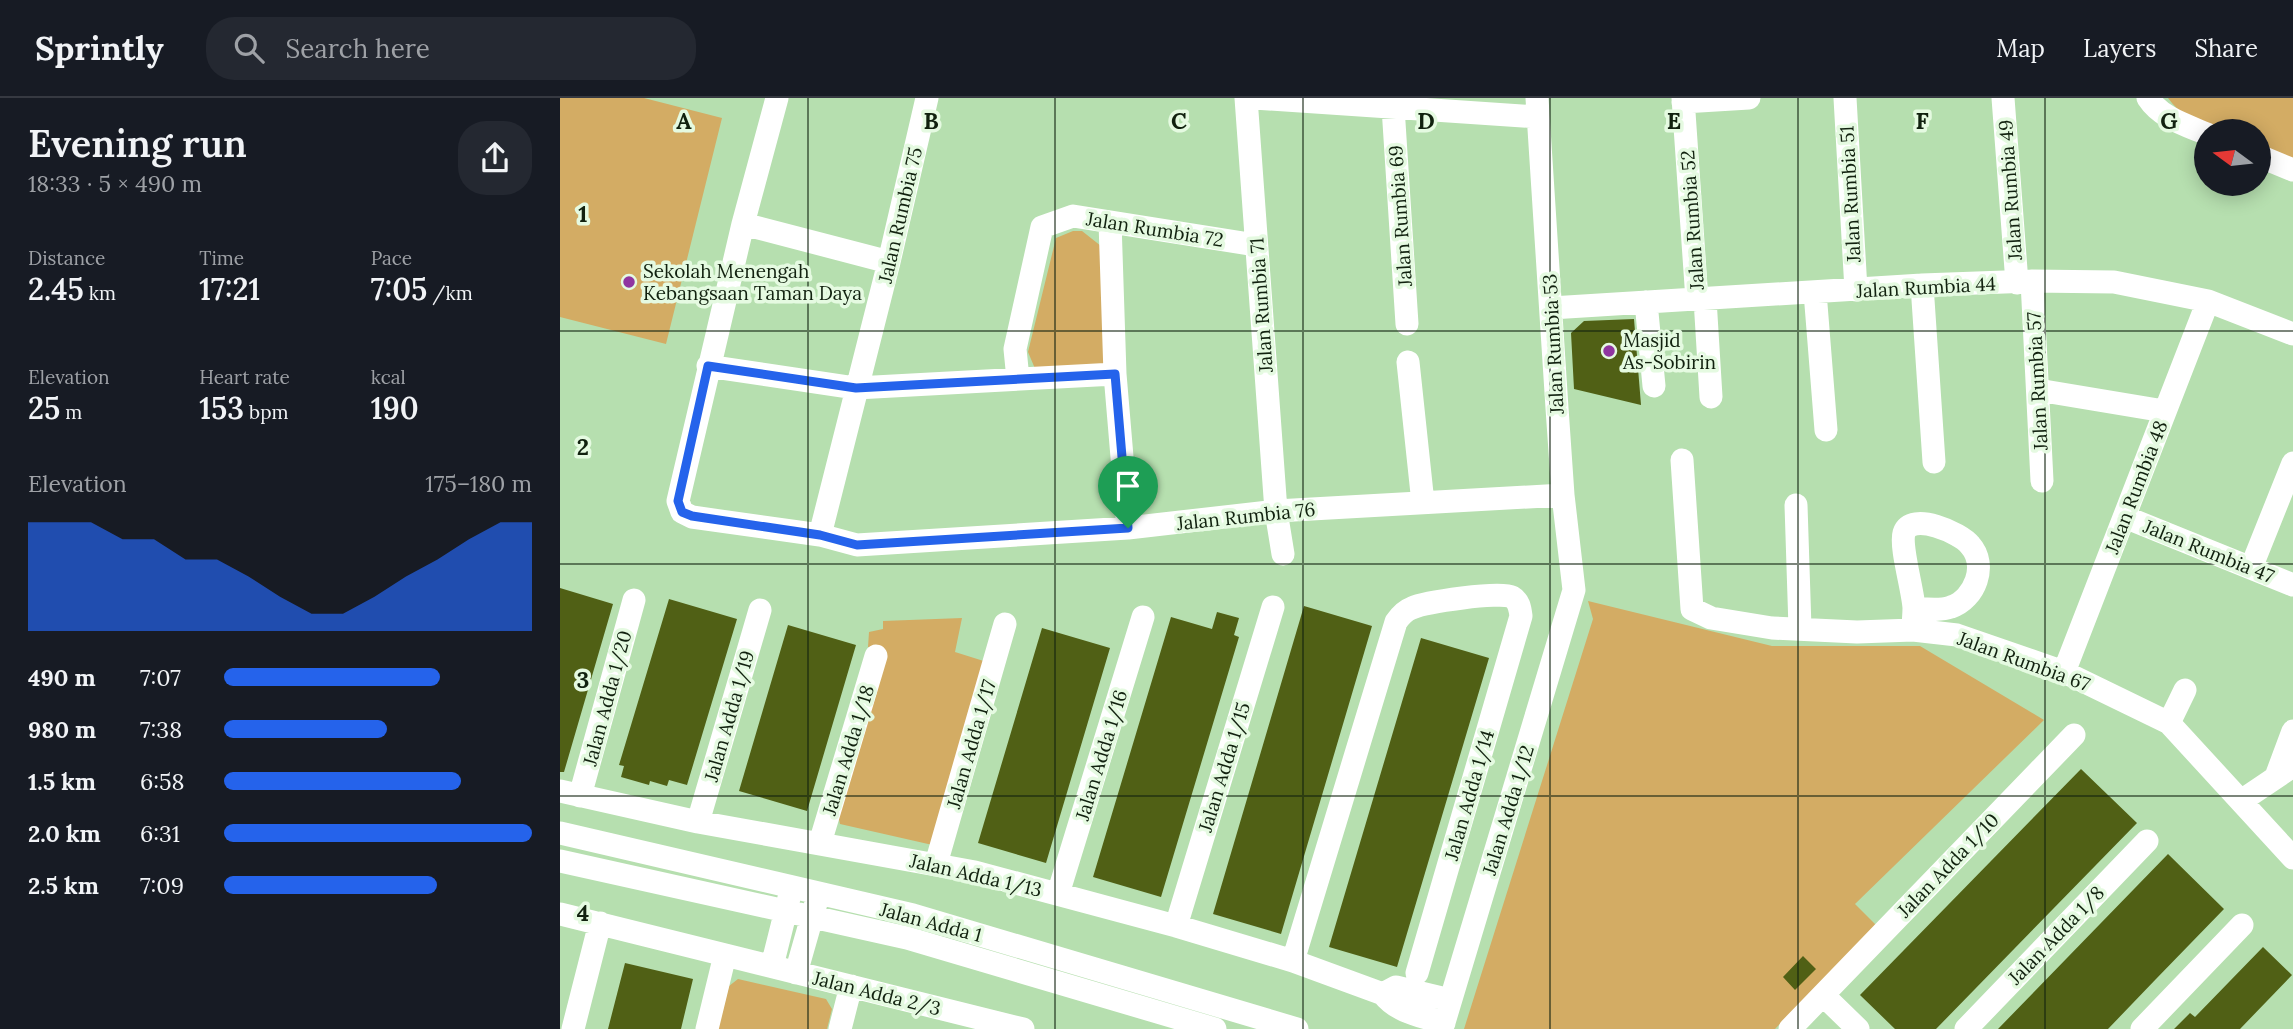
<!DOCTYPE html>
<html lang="en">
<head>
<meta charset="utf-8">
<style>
	:root { --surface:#171b24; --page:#242831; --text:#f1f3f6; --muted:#9ea1a6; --line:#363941; --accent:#2563eb }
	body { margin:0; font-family:Lora,serif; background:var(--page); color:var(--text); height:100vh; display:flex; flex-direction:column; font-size:26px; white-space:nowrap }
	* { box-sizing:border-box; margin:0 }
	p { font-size:23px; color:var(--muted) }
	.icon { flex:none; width:38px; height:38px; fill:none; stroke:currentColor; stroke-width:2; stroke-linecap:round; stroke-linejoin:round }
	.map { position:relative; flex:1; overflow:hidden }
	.drawer { display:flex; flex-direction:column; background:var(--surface); width:560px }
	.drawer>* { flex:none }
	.needle { width:46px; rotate:285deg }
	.controls { position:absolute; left:1634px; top:21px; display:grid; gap:14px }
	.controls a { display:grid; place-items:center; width:77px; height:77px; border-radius:50%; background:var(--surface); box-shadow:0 4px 18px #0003; font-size:35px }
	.pin { position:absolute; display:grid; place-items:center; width:60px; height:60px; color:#fff; margin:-72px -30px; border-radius:50% 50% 50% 0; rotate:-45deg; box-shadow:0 0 7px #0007 }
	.pin .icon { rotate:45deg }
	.round { display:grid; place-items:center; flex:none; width:74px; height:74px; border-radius:28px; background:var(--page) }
	.summary { display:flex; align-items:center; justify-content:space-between; height:119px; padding:0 28px }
	h1 { font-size:38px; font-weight:600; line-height:52px }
	.stats { display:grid; grid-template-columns:repeat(3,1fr); gap:10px; height:119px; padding:7px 28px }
	.stats div { display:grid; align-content:center }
	.stats b { font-size:30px; font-weight:600 }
	.stats small { font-size:19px; font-weight:400 }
	.stats p { font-size:19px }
	.chart { height:196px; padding:14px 28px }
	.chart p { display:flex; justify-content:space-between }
	.chart svg { width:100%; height:126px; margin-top:7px; fill:var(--accent); opacity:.7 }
	ul { padding:0 28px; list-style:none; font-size:23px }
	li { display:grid; grid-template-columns:112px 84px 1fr; align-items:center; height:52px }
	li i { height:18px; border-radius:9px; background:var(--accent) }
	header { display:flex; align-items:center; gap:42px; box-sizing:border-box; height:98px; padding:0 35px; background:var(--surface); border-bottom:2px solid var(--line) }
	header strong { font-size:33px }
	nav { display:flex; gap:38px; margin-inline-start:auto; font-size:24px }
	.search { width:490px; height:63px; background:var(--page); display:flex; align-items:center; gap:18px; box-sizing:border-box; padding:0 24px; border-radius:28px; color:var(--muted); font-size:26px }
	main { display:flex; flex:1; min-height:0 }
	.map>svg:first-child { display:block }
	.green { fill:#d3ac64 }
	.building { fill:#506015 }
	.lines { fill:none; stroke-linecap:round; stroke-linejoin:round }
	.minor { stroke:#fff; stroke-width:23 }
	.route-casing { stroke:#fff; stroke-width:14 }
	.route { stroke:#2563eb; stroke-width:9 }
	.grid { fill:none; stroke:#11210f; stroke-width:2; stroke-opacity:0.55 }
	.poi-dot { fill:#9035a0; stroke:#e5fae1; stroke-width:2.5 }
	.labels { text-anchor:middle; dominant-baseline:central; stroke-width:7; stroke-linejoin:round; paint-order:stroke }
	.street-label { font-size:19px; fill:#11210f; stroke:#e5fae1 }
	.poi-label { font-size:19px; fill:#11210f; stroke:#e5fae1; text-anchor:start }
	.grid-label { font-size:23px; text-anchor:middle; font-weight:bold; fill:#11210f; stroke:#e5fae1; stroke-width:7; stroke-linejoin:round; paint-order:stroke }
</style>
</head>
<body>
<header>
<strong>Sprintly</strong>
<div class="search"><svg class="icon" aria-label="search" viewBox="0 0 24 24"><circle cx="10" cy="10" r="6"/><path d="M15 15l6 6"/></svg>Search here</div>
<nav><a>Map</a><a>Layers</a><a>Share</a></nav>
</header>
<main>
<section class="drawer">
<div class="summary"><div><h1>Evening run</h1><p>18:33 · 5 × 490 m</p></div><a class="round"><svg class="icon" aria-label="share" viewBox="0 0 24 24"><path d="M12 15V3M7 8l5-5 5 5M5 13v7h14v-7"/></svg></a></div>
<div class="stats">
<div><p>Distance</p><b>2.45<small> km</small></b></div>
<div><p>Time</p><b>17:21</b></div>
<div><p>Pace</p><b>7:05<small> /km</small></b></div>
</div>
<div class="stats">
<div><p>Elevation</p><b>25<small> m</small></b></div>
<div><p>Heart rate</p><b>153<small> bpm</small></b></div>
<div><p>kcal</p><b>190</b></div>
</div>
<div class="chart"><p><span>Elevation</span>175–180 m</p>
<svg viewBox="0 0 160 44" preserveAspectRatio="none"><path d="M0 44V6L10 6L20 6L30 12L40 12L50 19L60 19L70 25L80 32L90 38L100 38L110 32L120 25L130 19L140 12L150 6L160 6V44z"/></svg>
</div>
<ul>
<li><b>490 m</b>7:07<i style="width:70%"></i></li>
<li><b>980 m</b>7:38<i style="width:53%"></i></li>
<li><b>1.5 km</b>6:58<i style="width:77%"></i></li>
<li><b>2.0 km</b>6:31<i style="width:100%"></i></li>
<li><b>2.5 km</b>7:09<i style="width:69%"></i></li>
</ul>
</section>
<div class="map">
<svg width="1733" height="931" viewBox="0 0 1733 931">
	<rect width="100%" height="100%" fill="#b6dfaf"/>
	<path class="green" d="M 0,0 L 84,0 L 162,20 L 106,246 L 0,219 Z
		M 1608,0 L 1733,0 L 1733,63 L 1699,49 L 1699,33 C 1662,33 1632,32 1608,0 Z
		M 513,133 L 522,133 L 541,148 L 548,259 L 541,271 L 476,273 L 468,254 L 496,140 Z
		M 1028,503 L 1212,548 L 1360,548 L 1484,622 L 1295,806 L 1316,827 L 1215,931 L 904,931 L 1033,521 Z
		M 402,520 L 395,554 L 430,565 L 377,748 L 280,726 L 278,717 L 327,554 L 308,549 L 309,534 L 323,531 L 323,523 Z
		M 178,881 L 266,901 L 272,911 L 267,931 L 158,931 L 169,888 Z"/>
	<path class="building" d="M 1074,221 L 1081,307 L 1014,291 L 1011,235 L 1024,223 Z
		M 0,490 L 53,506 L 4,674 L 0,674 Z
		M 109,501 L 177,521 L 127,687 L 109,682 L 107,688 L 90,683 L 89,687 L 61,679 L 64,668 L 59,667 Z
		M 744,508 L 812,528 L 721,836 L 653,816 Z
		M 657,514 L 679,520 L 674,537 L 679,539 L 601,799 L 533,779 L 611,519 L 652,531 Z
		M 228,527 L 296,547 L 247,713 L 179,693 Z
		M 482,530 L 550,550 L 486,765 L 418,745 Z
		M 861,540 L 929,560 L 837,869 L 769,849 Z
		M 1521,671 L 1577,725 L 1376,931 L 1335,931 L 1300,897 Z
		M 1608,756 L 1664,811 L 1596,881 L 1548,931 L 1438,931 Z
		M 1703,849 L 1732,877 L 1680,931 L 1614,931 L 1630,915 L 1635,919 Z
		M 1243,858 L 1256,871 L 1235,892 L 1223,879 Z
		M 65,865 L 133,881 L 121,931 L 48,931 Z"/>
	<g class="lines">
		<path class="minor" d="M 217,0 L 183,126 L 118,403 L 122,414 L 132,419 L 260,437 L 297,447 L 568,430 L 716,413 L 1003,397
			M 686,0 L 716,413 L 723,456
			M 694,0 L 978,19
			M 1123,0 L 1137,202
			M 1285,0 L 1296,192
			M 1443,0 L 1457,185
			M 1588,0 C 1601,20 1626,27 1647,36
			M 1123,4 L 1189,0
			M 833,9 L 847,226
			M 1699,58 L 1733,72
			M 550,124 L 555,276 L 568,430
			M 183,126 L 329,164
			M 1472,183 L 1482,383
			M 1362,187 L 1374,364
			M 1255,194 L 1266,332
			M 1145,201 L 1151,299
			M 1086,204 L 1094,288
			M 991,210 L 1362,187 L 1472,183 L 1554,184 L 1648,203 L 1733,236
			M 848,264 L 863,405
			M 148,268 L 296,290 L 555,276
			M 458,281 L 455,251 L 482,129 L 513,118 L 696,147
			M 1478,292 L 1604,313
			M 1122,362 L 1132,511 L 1151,520 L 1212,530 L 1297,534 L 1353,532 L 1397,537 L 1504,574 L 1609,625 L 1733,760
			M 1236,407 L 1240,530
			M 1565,419 L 1733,487
			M 260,437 L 329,164 L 367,0
			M 1691,470 L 1733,365
			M 1353,532 C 1353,524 1354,517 1354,510 C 1353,492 1340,449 1344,435 C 1351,413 1401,435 1410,447 C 1428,467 1415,501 1391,509 C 1380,513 1366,511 1354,510
			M 1504,574 L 1648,203
			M 1609,625 L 1625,592
			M 1717,676 L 1733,633
			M 0,693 L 138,724 L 415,774 L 616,828 L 733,863 L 823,896
			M 20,698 L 74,502
			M 1681,703 L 1733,668
			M 138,724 L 200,512
			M 0,735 L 353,817 L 737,931
			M 260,745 L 316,558
			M 0,763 L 347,840 L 655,931
			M 376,766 L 445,526
			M 498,796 L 583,519
			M 0,816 L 463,931
			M 616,828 L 713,509
			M 733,863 L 836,524 C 840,518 844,513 852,510 C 865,504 940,493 952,499 C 959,503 960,510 961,518 L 857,875
			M 212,868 L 229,800
			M 236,875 L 256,805
			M 823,896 C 838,915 862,918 884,925
			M 823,896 L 836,889 L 890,902
			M 1263,897 L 1298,931
			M 13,931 L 40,825
			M 147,931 L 165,857
			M 280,931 L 291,888
			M 882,931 L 1014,492 L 1003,397 L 997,310 L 977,0
			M 1230,931 L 1514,637
			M 1406,931 L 1587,743
			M 1582,931 L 1682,827"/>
	</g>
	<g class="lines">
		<defs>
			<path id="route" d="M 148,268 L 296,290 L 555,276 L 568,430 L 297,447 L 260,437 L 132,418 L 122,414 L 118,403 Z"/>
		</defs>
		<use href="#route" class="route-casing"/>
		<use href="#route" class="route"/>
	</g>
	<path class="grid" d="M 248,0 L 248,931M 495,0 L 495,931M 743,0 L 743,931M 990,0 L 990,931M 1238,0 L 1238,931M 1485,0 L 1485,931M 0,233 L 1733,233M 0,466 L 1733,466M 0,698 L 1733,698"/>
	<g class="poi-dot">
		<circle cx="69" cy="184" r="7"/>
		<circle cx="1049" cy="253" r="7"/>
	</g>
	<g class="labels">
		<g class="street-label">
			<text transform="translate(1450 92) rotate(-94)">Jalan Rumbia 49</text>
			<text transform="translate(1290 96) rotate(-93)">Jalan Rumbia 51</text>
			<text transform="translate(340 117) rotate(-77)">Jalan Rumbia 75</text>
			<text transform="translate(840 118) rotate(-94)">Jalan Rumbia 69</text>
			<text transform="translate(1132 122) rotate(-94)">Jalan Rumbia 52</text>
			<text transform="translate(595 131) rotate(9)">Jalan Rumbia 72</text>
			<text transform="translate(1366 189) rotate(-3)">Jalan Rumbia 44</text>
			<text transform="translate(701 207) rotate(-94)">Jalan Rumbia 71</text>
			<text transform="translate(993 246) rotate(-93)">Jalan Rumbia 53</text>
			<text transform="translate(1477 283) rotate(-93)">Jalan Rumbia 57</text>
			<text transform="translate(1576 389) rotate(-69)">Jalan Rumbia 48</text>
			<text transform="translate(686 418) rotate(-6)">Jalan Rumbia 76</text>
			<text transform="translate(1649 453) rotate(22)">Jalan Rumbia 47</text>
			<text transform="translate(1464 563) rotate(20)">Jalan Rumbia 67</text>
			<text transform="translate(47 600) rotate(-75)">Jalan Adda 1/20</text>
			<text transform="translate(169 618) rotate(-74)">Jalan Adda 1/19</text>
			<text transform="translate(411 646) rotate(-74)">Jalan Adda 1/17</text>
			<text transform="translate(288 652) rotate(-73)">Jalan Adda 1/18</text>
			<text transform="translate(541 657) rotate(-73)">Jalan Adda 1/16</text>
			<text transform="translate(664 669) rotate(-73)">Jalan Adda 1/15</text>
			<text transform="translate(909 697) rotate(-74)">Jalan Adda 1/14</text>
			<text transform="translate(948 712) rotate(-73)">Jalan Adda 1/12</text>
			<text transform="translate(1388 767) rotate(-46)">Jalan Adda 1/10</text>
			<text transform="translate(416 777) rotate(13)">Jalan Adda 1/13</text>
			<text transform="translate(371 824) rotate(15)">Jalan Adda 1</text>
			<text transform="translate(1496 837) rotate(-46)">Jalan Adda 1/8</text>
			<text transform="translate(317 895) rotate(14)">Jalan Adda 2/3</text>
		</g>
		<g class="poi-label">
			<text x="83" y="173">Sekolah Menengah<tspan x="83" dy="22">Kebangsaan Taman Daya</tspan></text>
			<text x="1063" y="242">Masjid<tspan x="1063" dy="22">As-Sobirin</tspan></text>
		</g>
	</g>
	<g class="grid-label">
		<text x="124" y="31">A</text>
		<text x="371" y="31">B</text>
		<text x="619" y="31">C</text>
		<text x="866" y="31">D</text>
		<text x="1114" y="31">E</text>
		<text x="1362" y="31">F</text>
		<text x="1609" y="31">G</text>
		<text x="23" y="124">1</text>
		<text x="23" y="357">2</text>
		<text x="23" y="590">3</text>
		<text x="23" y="823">4</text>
	</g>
</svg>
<div class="controls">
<a><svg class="needle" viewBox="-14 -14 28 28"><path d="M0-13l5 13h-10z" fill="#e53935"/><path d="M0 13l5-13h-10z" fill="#9ea1a6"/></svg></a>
</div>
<div class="pin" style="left:568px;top:430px;background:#1e9e55"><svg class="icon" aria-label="arrive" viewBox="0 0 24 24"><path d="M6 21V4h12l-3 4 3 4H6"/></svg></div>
</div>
</main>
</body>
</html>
